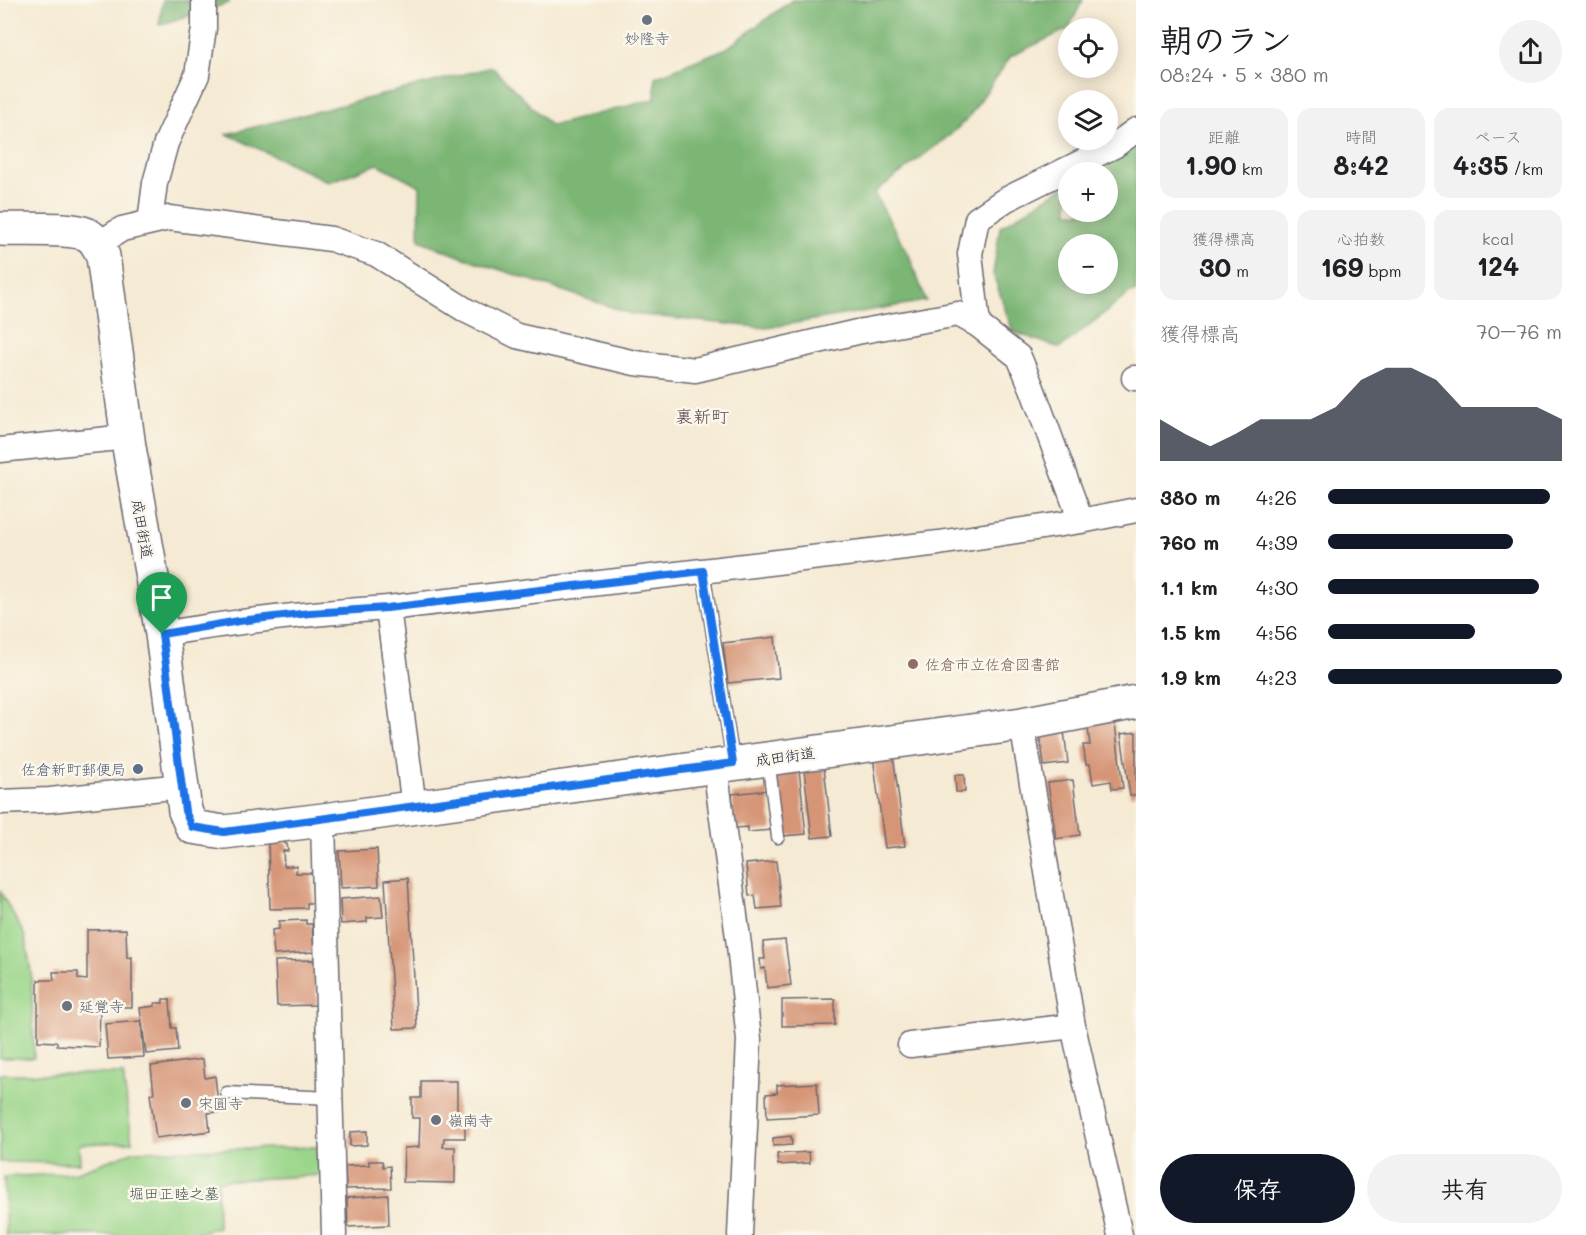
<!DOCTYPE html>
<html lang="ja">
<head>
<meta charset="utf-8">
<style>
	:root { --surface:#fff; --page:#f2f2f2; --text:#202124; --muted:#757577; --accent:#111827 }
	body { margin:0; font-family:Mali,"Klee One",sans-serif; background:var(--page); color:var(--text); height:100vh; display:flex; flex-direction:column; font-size:22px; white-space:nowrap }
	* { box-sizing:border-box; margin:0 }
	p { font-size:20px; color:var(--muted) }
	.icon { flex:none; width:33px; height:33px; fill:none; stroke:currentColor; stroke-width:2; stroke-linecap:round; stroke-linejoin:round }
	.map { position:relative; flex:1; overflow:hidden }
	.drawer { display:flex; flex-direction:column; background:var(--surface); width:450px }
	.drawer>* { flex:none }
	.fabs { position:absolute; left:1058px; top:18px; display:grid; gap:12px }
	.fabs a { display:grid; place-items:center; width:60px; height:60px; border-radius:50%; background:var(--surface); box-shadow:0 3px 15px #0003; font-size:30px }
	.pin { position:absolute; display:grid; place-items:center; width:51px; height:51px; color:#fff; margin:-62px -26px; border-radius:50% 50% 50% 0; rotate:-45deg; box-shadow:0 0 6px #0007 }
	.pin .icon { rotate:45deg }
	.round { display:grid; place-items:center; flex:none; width:63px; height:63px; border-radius:32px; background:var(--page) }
	.head { display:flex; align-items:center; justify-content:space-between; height:102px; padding:0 24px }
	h1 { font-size:33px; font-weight:800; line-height:45px }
	.metrics { display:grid; grid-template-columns:repeat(3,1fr); gap:9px; height:102px; padding:6px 24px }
	.metrics div { display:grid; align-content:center; border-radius:15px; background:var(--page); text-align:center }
	.metrics b { font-size:26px; font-weight:800 }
	.metrics small { font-size:16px; font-weight:400 }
	.metrics p { font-size:16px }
	.chart { height:168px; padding:12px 24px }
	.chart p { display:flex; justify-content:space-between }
	.chart svg { width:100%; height:108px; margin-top:6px; fill:var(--accent); opacity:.7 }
	.button { display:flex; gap:12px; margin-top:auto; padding:12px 24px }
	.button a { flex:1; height:69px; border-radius:36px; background:var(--accent); color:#fff; font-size:24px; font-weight:800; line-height:69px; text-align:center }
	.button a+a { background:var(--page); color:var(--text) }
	ul { padding:0 24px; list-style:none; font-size:20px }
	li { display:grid; grid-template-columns:96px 72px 1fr; align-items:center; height:45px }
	li i { height:15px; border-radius:8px; background:var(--accent) }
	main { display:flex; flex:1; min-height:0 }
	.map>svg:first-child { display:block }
	.green { fill:#9ad589; stroke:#5e7c62; stroke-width:1.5 }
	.forest { fill:#7bb675; stroke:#4e6c58; stroke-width:1.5; fill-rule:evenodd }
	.building { fill:#d69577 }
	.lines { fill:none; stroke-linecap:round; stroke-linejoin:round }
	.lane-casing { stroke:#6c6870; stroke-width:15 }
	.street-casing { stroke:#6c6870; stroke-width:27 }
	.secondary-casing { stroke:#6c6870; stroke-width:36 }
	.lane { stroke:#fff; stroke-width:12 }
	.street { stroke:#fff; stroke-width:24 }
	.secondary { stroke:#fff; stroke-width:33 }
	.route-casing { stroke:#fff; stroke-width:12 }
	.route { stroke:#1a73e8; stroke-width:8 }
	.worship-dot { fill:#6b7280; stroke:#fbf7ec; stroke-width:2 }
	.education-dot { fill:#8d6e63; stroke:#fbf7ec; stroke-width:2 }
	.service-dot { fill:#5c6f8a; stroke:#fbf7ec; stroke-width:2 }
	.labels { text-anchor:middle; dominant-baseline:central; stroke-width:5; stroke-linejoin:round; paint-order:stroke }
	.worship-label { font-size:15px; fill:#5b616d; stroke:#fbf7ec; text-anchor:start }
	.street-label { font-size:15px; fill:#22223b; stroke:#fbf7ec }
	.education-label { font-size:15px; fill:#785e54; stroke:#fbf7ec; text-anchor:start }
	.service-label { font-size:15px; fill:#4e5e75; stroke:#fbf7ec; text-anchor:end }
	.park-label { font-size:15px; fill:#465852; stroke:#fbf7ec }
	.quarter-label { font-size:18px; fill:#614a50; stroke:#fbf7ec }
</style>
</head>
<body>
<main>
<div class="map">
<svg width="1136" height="1235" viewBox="0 0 1136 1235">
	<rect width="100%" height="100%" fill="#fbf7ec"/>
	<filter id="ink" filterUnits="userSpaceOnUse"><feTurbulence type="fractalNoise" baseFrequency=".0167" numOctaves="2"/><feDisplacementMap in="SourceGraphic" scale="12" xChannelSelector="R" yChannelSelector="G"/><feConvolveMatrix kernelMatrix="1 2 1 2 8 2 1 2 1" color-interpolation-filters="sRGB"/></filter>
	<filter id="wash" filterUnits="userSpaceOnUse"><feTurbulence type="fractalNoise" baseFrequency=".008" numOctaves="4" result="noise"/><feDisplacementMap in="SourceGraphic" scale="24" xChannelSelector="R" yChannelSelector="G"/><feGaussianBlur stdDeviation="1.35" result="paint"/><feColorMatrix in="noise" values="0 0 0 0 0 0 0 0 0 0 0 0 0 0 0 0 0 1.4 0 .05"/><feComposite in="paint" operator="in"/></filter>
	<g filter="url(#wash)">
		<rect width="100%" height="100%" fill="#f5ead3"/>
		<path class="green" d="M 0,891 L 25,936 L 31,972 L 34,1058 L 0,1058 Z
			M 0,1074 L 123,1074 L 132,1142 L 79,1144 L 80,1163 L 0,1162 Z
			M 323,1147 L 323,1175 L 217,1181 L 218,1227 L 189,1235 L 6,1235 L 4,1177 L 74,1173 L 135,1151 Z"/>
		<path class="forest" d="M 163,0 L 229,0 L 229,3 L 159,25 Z
			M 792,0 L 1083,0 L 1068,29 L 1011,56 L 968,118 L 950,135 L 874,193 L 909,255 L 926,301 L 766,328 L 632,314 L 459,256 L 419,240 L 420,186 L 378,164 L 329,182 L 227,134 L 492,67 L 551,126 L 655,99 L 655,77 L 727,48 Z
			M 1136,139 L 1136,291 L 1129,294 L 1060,348 L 1013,332 L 993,274 L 1000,227 L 1068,184 L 1068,212 L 1107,212 L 1107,172 L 1085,172 ZM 1068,244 L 1107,244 L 1107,284 L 1068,284 Z"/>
		<g id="blocks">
			<path class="building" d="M 775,637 L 779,678 L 728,683 L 723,643 Z
				M 1114,716 L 1123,788 L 1112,789 L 1111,781 L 1093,784 L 1090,764 L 1086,764 L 1083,745 L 1090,745 L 1087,720 Z
				M 1064,731 L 1068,763 L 1044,766 L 1040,734 Z
				M 1136,732 L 1136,795 L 1130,796 L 1121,734 Z
				M 893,754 L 905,846 L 885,848 L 873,757 Z
				M 824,767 L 832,836 L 812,838 L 804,770 Z
				M 799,769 L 806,834 L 783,836 L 776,771 Z
				M 955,775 L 964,775 L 965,792 L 956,792 Z
				M 1073,780 L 1080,835 L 1056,839 L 1048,783 Z
				M 768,790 L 772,830 L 748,832 L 748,827 L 735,828 L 732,794 Z
				M 268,842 L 282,842 L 287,844 L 288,851 L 283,851 L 284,866 L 297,866 L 296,873 L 312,873 L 313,903 L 307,903 L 307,908 L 270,909 Z
				M 377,849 L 379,886 L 341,888 L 339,851 Z
				M 776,861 L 781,907 L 757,909 L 755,895 L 749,896 L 746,864 Z
				M 408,878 L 417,1028 L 394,1029 L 385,880 Z
				M 381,896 L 383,917 L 367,918 L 367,922 L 341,924 L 340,899 Z
				M 306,920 L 306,924 L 312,924 L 314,952 L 274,955 L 272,930 L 279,929 L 279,921 Z
				M 126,929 L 127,958 L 132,957 L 132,1007 L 100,1007 L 99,1047 L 57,1045 L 57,1042 L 38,1041 L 38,980 L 54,980 L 53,972 L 78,972 L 78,979 L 87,980 L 87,930 Z
				M 785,940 L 791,985 L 767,988 L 765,968 L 761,969 L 760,959 L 765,959 L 763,942 Z
				M 316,960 L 317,1005 L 277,1006 L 275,961 Z
				M 163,999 L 170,999 L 172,1028 L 176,1028 L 178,1051 L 146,1054 L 140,1008 L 155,1006 L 155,1003 L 163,1003 Z
				M 835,999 L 835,1025 L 782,1026 L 782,1000 Z
				M 141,1021 L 144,1057 L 108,1059 L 105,1024 Z
				M 203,1059 L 205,1078 L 215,1076 L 219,1112 L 208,1113 L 210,1131 L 156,1138 L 150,1094 L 154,1094 L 151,1066 Z
				M 421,1081 L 457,1081 L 457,1119 L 465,1119 L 465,1138 L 444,1138 L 443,1147 L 455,1147 L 455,1183 L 403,1182 L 404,1148 L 419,1147 L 420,1118 L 412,1118 L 412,1098 L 421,1098 Z
				M 817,1083 L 819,1115 L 767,1118 L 766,1094 L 777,1093 L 777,1085 Z
				M 367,1131 L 367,1145 L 350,1146 L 350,1132 Z
				M 791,1136 L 792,1145 L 773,1146 L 773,1138 Z
				M 809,1152 L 810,1163 L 778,1165 L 777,1154 Z
				M 369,1161 L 382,1161 L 383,1167 L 390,1166 L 391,1188 L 346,1189 L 345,1166 L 369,1165 Z
				M 388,1195 L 389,1225 L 348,1227 L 347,1198 Z"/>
		</g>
	</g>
	<g filter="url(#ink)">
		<use href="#blocks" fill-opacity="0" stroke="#6c6870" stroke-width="1.5"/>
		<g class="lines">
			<defs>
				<path id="lane" d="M 703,571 L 733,762
					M 768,759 L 778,837
					M 227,1093 L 331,1098"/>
				<path id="street" d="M 150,222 L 155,183 L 166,143 L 197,75 L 204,28 L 204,0
					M 98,244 L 122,229 L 169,218 L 331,239 L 376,254 L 467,311 L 517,336 L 635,363 L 695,370 L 857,332 L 958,314 L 978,325 L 1019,357 L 1032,388 L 1081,521
					M 978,325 L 970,254 L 977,219 L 1005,200 L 1114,146 L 1136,130
					M 1134,378 L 1136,378
					M 0,450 L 128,437
					M 388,608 L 414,807
					M 162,634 C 237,621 311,613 388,608 L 939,543 L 1081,521 L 1136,510
					M 1022,724 L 1073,1026 L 1120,1235
					M 715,766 L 739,945 L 749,1040 L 740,1235
					M 0,802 L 50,800 L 181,786
					M 323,820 L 334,1235
					M 910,1045 L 1073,1026"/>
				<path id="secondary" d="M 0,229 C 19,230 70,227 86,234 C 95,238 99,247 103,256 L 129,447 L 162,634 L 185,811 L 192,827 L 224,832 L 323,820 L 1022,724 L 1136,702"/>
			</defs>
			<use href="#lane" class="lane-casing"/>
			<use href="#street" class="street-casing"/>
			<use href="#secondary" class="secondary-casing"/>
			<use href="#lane" class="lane"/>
			<use href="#street" class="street"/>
			<use href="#secondary" class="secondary"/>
		</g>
	</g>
	<g class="lines" filter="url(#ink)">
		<defs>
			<path id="route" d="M 703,571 L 733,763 L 224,832 L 192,827 L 185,811 L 162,634 L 239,621 L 310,613 L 387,608 Z"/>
		</defs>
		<use href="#route" class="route-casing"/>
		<use href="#route" class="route"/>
	</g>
	<g class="worship-dot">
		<circle cx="647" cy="20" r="6"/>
		<circle cx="67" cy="1006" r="6"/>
		<circle cx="186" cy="1103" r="6"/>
		<circle cx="436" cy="1120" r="6"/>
	</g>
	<circle class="education-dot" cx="913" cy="664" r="6"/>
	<circle class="service-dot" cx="138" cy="769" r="6"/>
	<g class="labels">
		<g class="worship-label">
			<text x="647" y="38" text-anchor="middle">妙隆寺</text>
			<text x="79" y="1006">延覚寺</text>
			<text x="198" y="1103">宋圓寺</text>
			<text x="448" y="1120">嶺南寺</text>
		</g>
		<g class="street-label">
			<text transform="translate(143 529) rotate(80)">成田街道</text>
			<text transform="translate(785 756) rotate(-8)">成田街道</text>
		</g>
		<g class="education-label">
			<text x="925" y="664">佐倉市立佐倉図書館</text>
		</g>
		<g class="service-label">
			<text x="126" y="769">佐倉新町郵便局</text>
		</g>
		<g class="park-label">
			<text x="174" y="1193">堀田正睦之墓</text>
		</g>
		<g class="quarter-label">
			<text x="702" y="416">裏新町</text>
		</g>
	</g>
</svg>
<div class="fabs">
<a><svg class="icon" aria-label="locate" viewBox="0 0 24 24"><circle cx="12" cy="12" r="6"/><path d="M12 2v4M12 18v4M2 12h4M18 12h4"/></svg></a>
<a><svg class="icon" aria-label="layers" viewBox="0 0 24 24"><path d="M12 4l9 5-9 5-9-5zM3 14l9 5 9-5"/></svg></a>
<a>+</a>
<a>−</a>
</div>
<div class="pin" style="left:162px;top:634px;background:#1e9e55"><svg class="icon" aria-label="arrive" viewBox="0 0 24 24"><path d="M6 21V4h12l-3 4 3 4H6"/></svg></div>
</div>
<section class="drawer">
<div class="head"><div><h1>朝のラン</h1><p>08:24 · 5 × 380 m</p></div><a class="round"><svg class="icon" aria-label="share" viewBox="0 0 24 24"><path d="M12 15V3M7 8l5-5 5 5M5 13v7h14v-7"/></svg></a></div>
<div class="metrics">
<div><p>距離</p><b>1.90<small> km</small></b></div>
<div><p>時間</p><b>8:42</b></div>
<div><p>ペース</p><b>4:35<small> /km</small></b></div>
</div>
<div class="metrics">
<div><p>獲得標高</p><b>30<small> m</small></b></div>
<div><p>心拍数</p><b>169<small> bpm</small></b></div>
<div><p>kcal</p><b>124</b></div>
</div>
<div class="chart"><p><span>獲得標高</span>70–76 m</p>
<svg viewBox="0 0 160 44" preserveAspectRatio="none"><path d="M0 44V27L10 33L20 38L30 33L40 27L50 27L60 27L70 22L80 11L90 6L100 6L110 11L120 22L130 22L140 22L150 22L160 27V44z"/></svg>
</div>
<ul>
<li><b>380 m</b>4:26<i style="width:95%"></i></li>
<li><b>760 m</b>4:39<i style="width:79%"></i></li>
<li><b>1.1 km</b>4:30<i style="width:90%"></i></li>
<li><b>1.5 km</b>4:56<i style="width:63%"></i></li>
<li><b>1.9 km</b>4:23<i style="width:100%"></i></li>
</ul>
<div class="button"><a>保存</a><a>共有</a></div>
</section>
</main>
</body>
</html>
